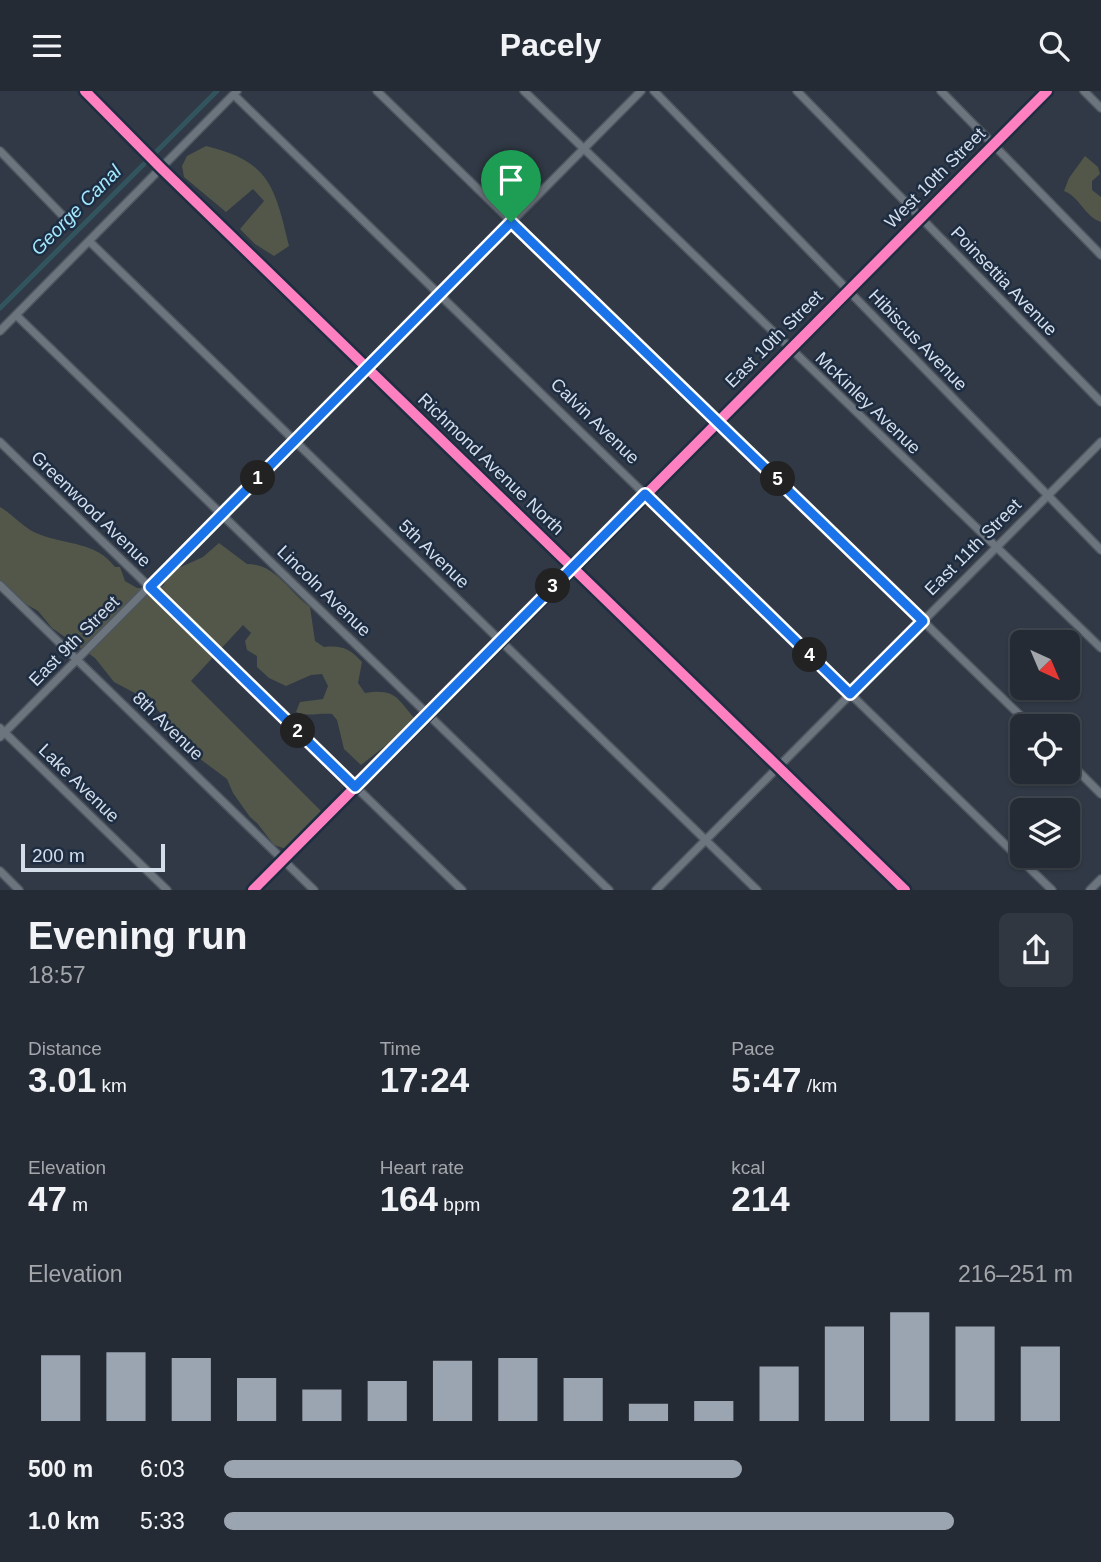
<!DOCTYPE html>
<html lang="en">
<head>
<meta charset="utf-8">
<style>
	:root { --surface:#242b34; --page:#303740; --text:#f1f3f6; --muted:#a3a7ac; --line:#41474f; --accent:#9ba4b1 }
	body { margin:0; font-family:Arial,sans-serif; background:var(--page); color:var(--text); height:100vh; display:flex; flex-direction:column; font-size:26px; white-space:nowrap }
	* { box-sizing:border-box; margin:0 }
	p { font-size:23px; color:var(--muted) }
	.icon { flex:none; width:38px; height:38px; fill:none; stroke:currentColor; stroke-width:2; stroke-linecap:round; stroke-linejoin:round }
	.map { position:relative; height:799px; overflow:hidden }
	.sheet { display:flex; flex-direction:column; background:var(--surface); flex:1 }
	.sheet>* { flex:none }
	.needle { width:46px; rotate:136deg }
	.controls { position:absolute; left:1010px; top:539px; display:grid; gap:14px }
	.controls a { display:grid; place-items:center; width:70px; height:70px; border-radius:10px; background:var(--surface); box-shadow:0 2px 5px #0004,0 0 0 2px var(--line); font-size:35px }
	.scale { position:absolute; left:21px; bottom:18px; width:144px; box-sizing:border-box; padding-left:7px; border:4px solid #d4deeb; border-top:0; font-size:19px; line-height:24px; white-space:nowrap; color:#d4deeb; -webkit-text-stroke:5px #1e2d42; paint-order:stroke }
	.pin { position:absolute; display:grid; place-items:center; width:60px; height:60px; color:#fff; margin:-72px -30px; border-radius:50% 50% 50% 0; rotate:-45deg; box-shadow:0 0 7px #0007 }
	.pin .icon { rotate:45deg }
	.km { position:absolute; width:35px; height:35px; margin:-18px; border-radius:50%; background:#222; color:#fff; font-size:19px; line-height:35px; text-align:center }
	.round { display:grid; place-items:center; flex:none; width:74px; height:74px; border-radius:10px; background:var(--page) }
	.overview { display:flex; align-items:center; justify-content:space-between; height:119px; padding:0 28px }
	h1 { font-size:38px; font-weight:800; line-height:52px }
	.metrics { display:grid; grid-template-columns:repeat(3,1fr); gap:10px; height:119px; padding:7px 28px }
	.metrics div { display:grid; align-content:center }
	.metrics b { font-size:35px; font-weight:800 }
	.metrics small { font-size:19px; font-weight:400 }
	.metrics p { font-size:19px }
	.chart { height:196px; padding:14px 28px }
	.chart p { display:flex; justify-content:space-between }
	.chart svg { width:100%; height:126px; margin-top:7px; stroke:var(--accent); stroke-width:6 }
	ul { padding:0 28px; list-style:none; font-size:23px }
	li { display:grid; grid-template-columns:112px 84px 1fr; align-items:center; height:52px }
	li i { height:18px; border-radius:9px; background:var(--accent) }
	header { display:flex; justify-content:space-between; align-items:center; height:91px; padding:0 28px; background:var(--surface); font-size:32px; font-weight:800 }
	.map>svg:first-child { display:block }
	.green { fill:#535749 }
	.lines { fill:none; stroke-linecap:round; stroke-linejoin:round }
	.canal { stroke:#32545e; stroke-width:5 }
	.minor-casing { stroke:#4e5660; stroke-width:10 }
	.minor { stroke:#6c747d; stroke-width:7 }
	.cycleway-casing { stroke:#1e2d42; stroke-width:15 }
	.cycleway { stroke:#ff80c0; stroke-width:10 }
	.route-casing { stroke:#fff; stroke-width:14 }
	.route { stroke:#1a73e8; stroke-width:9 }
	.labels { text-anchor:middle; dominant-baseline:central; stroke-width:5; stroke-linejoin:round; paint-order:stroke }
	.street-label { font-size:18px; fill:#d4deeb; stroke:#1e2d42 }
	.water-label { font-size:19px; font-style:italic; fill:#a3e9fe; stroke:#1e2d42 }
</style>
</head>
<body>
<header><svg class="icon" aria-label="menu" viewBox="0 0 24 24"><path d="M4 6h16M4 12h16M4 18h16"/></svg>Pacely<svg class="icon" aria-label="search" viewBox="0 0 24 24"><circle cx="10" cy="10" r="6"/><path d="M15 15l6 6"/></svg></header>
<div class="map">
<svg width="1101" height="799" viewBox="0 0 1101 799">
	<rect width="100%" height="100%" fill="#303945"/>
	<path class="green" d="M 206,55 C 270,70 275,97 289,155 L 274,165 L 255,153 L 240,138 L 264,110 L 253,98 L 226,121 L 184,86 L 182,75 L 187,65 Z
		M 1085,65 L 1098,76 L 1100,83 L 1092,90 L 1092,99 L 1101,106 L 1101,131 C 1084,125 1080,106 1064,100 L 1069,87 Z
		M 0,416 C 14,424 25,439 41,444 C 68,454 96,451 115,476 L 120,476 L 125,490 L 137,497 L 153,498 L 163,495 L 172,480 L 203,466 L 219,452 L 247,473 C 276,473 288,500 310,516 L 315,550 L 324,556 C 343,554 350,558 362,571 L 358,592 L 365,602 C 398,597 397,609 417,630 L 361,674 L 344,658 L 337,629 L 332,623 C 320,622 306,626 296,621 L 300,611 L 323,608 L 328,595 L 322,583 L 311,584 L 286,595 L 269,587 L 257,576 L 257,565 L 247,559 L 245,550 L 251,542 L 243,534 L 191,590 L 323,722 L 286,758 L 274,754 L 257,732 L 250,726 L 233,702 L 227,688 L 180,653 L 165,627 L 150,610 L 114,591 L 95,567 L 52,537 L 38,520 L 0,498 Z"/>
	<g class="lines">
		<path class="canal" d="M 156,61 L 217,0
			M 0,217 L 144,73"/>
		<defs>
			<path id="minor" d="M 85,0 L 161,77 L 905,799
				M 377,0 L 1031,635
				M 524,0 L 1101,557
				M 654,0 L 1101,459
				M 797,0 L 1101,311
				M 941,0 L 1101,164
				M 1084,0 L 1101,17
				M 234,4 L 1052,799
				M 0,60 L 64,126
				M 89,150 L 757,799
				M 16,224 L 609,799
				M 0,240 L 237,0
				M 0,351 L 462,799
				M 0,494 L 314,799
				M 0,637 L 167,799
				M 0,646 L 641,0
				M 1068,670 L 1101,703
				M 0,780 L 19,799
				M 253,799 L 1047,0
				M 656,799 L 1101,351
				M 1090,799 L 1101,788"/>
		</defs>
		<use href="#minor" class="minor-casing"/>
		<use href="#minor" class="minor"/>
		<defs>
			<path id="cycleway" d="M 85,0 L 161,77 L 905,799
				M 253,799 L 1047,0"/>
		</defs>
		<use href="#cycleway" class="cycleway-casing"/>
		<use href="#cycleway" class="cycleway"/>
	</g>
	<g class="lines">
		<defs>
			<path id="route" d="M 511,131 L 923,530 L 850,603 L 645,403 L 355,696 L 150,496 Z"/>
		</defs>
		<use href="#route" class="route-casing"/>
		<use href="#route" class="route"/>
	</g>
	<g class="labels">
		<g class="street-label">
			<text transform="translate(935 87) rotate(-45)">West 10th Street</text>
			<text transform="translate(1004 190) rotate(46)">Poinsettia Avenue</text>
			<text transform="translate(774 248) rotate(-45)">East 10th Street</text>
			<text transform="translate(918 249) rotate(46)">Hibiscus Avenue</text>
			<text transform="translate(868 312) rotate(44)">McKinley Avenue</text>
			<text transform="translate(595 330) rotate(44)">Calvin Avenue</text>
			<text transform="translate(491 373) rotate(44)">Richmond Avenue North</text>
			<text transform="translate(91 418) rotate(44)">Greenwood Avenue</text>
			<text transform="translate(973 456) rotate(-45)">East 11th Street</text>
			<text transform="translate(434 463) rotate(44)">5th Avenue</text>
			<text transform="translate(324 500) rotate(44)">Lincoln Avenue</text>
			<text transform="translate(74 550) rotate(-45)">East 9th Street</text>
			<text transform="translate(168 635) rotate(44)">8th Avenue</text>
			<text transform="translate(79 692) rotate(44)">Lake Avenue</text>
		</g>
		<g class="water-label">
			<text transform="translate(76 119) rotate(-45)">George Canal</text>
		</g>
	</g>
</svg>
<div class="controls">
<a><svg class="needle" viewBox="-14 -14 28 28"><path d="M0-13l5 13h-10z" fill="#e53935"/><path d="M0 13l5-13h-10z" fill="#a3a7ac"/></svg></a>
<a><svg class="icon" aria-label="locate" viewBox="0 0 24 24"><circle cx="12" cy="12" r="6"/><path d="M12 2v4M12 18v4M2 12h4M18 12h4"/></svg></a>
<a><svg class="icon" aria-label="layers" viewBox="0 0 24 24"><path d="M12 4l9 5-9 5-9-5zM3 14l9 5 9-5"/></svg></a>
</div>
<div class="scale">200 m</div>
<div class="pin" style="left:511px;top:131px;background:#1e9e55"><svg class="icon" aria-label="arrive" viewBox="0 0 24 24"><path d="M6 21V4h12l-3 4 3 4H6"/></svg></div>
<b class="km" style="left:258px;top:387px">1</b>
<b class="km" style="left:298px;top:640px">2</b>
<b class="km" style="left:553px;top:495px">3</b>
<b class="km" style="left:810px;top:564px">4</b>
<b class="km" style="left:778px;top:388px">5</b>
</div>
<section class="sheet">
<div class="overview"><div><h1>Evening run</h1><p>18:57</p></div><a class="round"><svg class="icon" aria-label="share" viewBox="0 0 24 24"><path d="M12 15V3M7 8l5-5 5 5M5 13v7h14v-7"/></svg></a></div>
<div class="metrics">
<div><p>Distance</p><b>3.01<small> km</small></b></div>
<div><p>Time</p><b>17:24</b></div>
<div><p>Pace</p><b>5:47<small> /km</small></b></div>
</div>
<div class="metrics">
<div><p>Elevation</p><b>47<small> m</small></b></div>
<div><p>Heart rate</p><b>164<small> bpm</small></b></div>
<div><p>kcal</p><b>214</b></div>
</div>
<div class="chart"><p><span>Elevation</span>216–251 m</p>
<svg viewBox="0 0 160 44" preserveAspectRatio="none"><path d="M5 44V21M15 44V20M25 44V22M35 44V29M45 44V33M55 44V30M65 44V23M75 44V22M85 44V29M95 44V38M105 44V37M115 44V25M125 44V11M135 44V6M145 44V11M155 44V18"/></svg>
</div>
<ul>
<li><b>500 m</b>6:03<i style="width:61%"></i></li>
<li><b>1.0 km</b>5:33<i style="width:86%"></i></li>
</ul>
</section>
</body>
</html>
